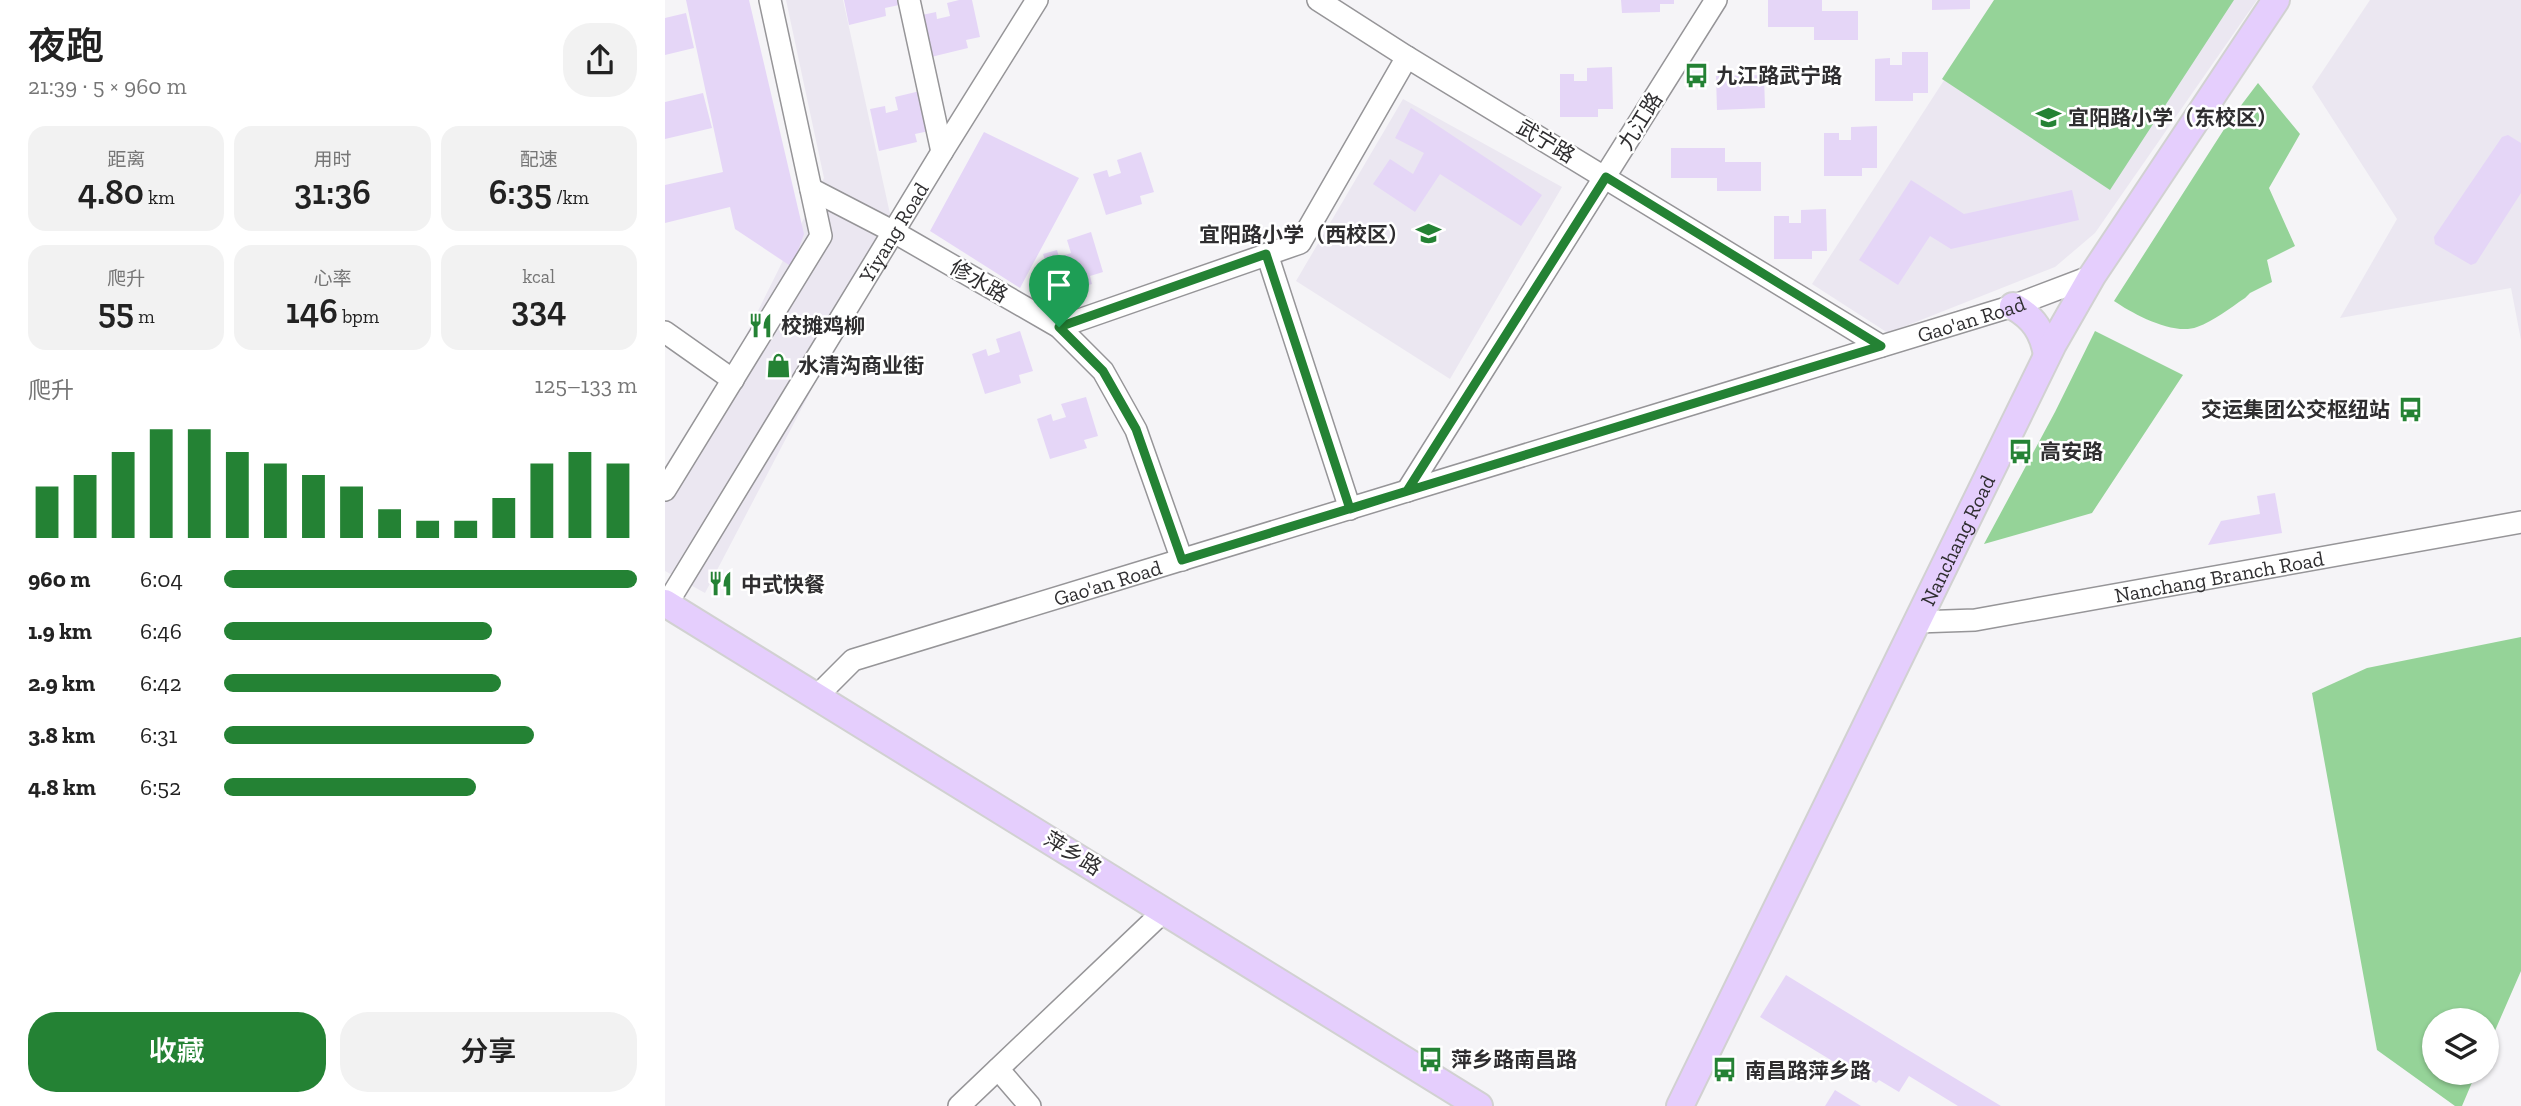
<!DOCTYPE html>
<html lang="zh">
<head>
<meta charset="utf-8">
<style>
	:root { --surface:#fff; --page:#f2f2f2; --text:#222; --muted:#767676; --accent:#248234 }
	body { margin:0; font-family:"Zilla Slab","Noto Sans SC",serif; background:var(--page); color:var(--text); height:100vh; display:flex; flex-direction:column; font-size:26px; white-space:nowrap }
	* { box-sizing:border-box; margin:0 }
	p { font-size:23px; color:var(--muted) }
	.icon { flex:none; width:38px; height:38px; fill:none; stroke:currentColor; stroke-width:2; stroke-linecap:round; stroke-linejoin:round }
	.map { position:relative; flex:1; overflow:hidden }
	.panel { display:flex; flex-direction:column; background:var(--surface); width:665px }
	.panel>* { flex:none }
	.fabs { position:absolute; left:1757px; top:1008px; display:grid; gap:14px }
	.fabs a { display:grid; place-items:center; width:77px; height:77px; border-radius:50%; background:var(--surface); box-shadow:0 2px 5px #0004; font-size:35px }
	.pin { position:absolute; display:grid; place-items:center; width:60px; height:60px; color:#fff; margin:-72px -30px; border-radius:50% 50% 50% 0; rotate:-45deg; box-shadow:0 0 7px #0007 }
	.pin .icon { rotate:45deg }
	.round { display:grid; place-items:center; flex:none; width:74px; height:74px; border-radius:28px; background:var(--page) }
	.overview { display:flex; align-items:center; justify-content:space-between; height:119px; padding:0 28px }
	h1 { font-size:38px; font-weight:600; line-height:52px }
	.figures { display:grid; grid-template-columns:repeat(3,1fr); gap:10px; height:119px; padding:7px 28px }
	.figures div { display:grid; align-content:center; border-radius:18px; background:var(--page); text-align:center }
	.figures b { font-size:35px; font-weight:600 }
	.figures small { font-size:19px; font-weight:400 }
	.figures p { font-size:19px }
	.chart { height:196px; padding:14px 28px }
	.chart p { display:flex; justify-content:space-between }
	.chart svg { width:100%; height:126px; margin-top:7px; stroke:var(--accent); stroke-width:6 }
	.action { display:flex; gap:14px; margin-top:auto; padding:14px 28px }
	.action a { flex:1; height:80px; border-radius:28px; background:var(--accent); color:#fff; font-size:28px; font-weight:600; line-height:80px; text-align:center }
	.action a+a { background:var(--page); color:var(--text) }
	ul { padding:0 28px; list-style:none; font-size:23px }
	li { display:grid; grid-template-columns:112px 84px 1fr; align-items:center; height:52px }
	li i { height:18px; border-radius:9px; background:var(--accent) }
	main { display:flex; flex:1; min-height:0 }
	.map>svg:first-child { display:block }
	.built { fill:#ebe7f1 }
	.green { fill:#95d398 }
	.building { fill:#e5d6f7 }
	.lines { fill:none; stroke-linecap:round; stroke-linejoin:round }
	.minor-casing { stroke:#969598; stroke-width:24 }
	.major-casing { stroke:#d1d1d1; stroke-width:30 }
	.minor { stroke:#fff; stroke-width:21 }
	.major { stroke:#e5cefd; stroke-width:26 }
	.route-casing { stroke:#fff; stroke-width:14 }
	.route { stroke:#248234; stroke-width:9 }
	.labels { text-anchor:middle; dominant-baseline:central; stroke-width:5; stroke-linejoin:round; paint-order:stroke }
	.poi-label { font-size:21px; font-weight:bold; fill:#2f2e30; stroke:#fff; text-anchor:start }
	.street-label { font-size:21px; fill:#2f2e30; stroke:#fff }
</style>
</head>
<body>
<main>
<section class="panel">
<div class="overview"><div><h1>夜跑</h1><p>21:39 · 5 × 960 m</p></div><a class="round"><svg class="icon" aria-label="share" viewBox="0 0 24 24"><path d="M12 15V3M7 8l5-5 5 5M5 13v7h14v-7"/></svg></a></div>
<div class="figures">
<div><p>距离</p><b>4.80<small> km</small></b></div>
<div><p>用时</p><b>31:36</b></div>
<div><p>配速</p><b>6:35<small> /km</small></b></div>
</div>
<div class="figures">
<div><p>爬升</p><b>55<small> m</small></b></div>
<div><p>心率</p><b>146<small> bpm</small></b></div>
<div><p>kcal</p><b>334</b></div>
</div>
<div class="chart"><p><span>爬升</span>125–133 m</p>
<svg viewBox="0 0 160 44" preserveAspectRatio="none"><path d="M5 44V26M15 44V22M25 44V14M35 44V6M45 44V6M55 44V14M65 44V18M75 44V22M85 44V26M95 44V34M105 44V38M115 44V38M125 44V30M135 44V18M145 44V14M155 44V18"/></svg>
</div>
<ul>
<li><b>960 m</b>6:04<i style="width:100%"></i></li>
<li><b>1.9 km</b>6:46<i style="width:65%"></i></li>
<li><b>2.9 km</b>6:42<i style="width:67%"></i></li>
<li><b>3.8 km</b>6:31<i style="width:75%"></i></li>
<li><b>4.8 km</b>6:52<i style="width:61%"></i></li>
</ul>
<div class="action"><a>收藏</a><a>分享</a></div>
</section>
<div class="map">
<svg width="1856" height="1106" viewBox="0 0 1856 1106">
	<rect width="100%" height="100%" fill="#f5f4f7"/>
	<path class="built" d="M 121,0 L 178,0 L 229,232 L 40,593 L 0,571 L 0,498 L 159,178 Z
		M 1331,0 L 1592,0 L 1430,233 L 1390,267 L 1223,333 L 1147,284 Z
		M 1705,0 L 1856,0 L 1856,340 L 1846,288 L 1675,318 L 1732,219 L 1647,87 Z
		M 738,99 L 897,187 L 785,379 L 631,281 Z"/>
	<path class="green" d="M 1329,0 L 1569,0 L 1445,190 L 1277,79 Z
		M 1593,83 L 1635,134 L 1604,188 L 1630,246 L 1602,260 L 1607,282 L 1585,293 L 1580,298 C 1565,308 1549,321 1532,327 C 1509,336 1468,314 1449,301 L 1565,120 Z
		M 1430,331 L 1518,375 L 1427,513 L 1319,544 L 1390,412 Z
		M 1856,637 L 1856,971 L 1822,1049 L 1822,1020 L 1769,1020 L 1769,1073 L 1811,1073 L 1797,1106 L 1790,1106 L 1712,1050 L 1647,693 L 1702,668 Z"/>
	<path class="building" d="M 21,0 L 84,0 L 139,234 L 127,267 L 70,229 L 65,207 L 0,223 L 0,185 L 58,172 Z
		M 179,0 L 233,0 L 234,5 L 220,8 L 221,16 L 184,25 Z
		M 294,0 L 307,0 L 315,37 L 301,40 L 303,48 L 266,57 L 257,15 L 271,12 L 272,19 L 285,16 L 282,3 Z
		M 956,0 L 1009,0 L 1009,4 L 995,4 L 995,12 L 957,13 Z
		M 1103,0 L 1157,0 L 1157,11 L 1193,11 L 1193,40 L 1149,40 L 1149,27 L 1103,27 Z
		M 1267,0 L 1305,0 L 1305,9 L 1267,10 Z
		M 21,13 L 29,48 L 0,55 L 0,18 Z
		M 1237,52 L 1263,52 L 1263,93 L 1248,93 L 1248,101 L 1210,101 L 1210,59 L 1225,58 L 1225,65 L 1237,65 Z
		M 947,67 L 948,109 L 933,109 L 933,117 L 895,117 L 895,74 L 909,74 L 909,81 L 922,81 L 922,68 Z
		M 1099,75 L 1100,108 L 1052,110 L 1051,76 Z
		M 255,91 L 264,131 L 250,134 L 252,142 L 214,151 L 205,109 L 220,106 L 221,113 L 233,110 L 230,97 Z
		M 38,93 L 47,128 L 0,139 L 0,102 Z
		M 746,108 L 877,195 L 856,226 L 775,174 L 750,212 L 708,184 L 725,159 L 748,174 L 759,153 L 730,138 Z
		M 1212,126 L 1212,168 L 1197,168 L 1197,176 L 1159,176 L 1159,133 L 1174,133 L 1174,140 L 1186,140 L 1186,127 Z
		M 319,132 L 414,178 L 355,288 L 265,231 Z
		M 1843,135 L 1856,143 L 1856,193 L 1811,263 L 1806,265 L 1770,244 L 1769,237 L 1837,137 Z
		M 1006,148 L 1060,148 L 1060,162 L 1096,162 L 1096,191 L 1052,191 L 1052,178 L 1006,178 Z
		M 476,152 L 489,192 L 475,196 L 477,204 L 441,215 L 428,174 L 442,170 L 444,177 L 456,173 L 452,160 Z
		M 1246,180 L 1299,214 L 1407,190 L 1414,220 L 1286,249 L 1265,236 L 1233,285 L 1194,260 Z
		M 1161,209 L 1162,251 L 1147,251 L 1147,259 L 1109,259 L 1109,216 L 1124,216 L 1124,223 L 1136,223 L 1136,210 Z
		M 426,232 L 438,272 L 425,276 L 427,284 L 391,295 L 378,254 L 392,250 L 394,257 L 406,253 L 402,240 Z
		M 355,331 L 368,371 L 354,375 L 356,383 L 320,394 L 307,354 L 321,349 L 323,356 L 335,352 L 331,339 Z
		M 421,397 L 433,436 L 419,440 L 422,448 L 385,459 L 372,419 L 386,414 L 388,421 L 401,417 L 396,404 Z
		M 1610,493 L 1617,533 L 1543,545 L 1556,521 L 1595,514 L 1592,496 Z
		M 1121,975 L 1235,1045 L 1336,1106 L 1293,1106 L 1244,1076 L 1234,1092 L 1214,1080 L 1211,1083 L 1186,1068 L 1184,1071 L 1095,1017 Z
		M 1170,1090 L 1196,1106 L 1160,1106 Z"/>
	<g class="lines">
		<defs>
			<g id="minor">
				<path d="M 244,0 L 277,152"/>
				<path d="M 653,0 L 742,57 L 1216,346"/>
				<path d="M 146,189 L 229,232 L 394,327 L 438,371 L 471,430 L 517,560"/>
				<path d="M 602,254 L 685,509"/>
				<path d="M 394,327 L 635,243 L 742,57"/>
				<path d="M 0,332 L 68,380"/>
				<path d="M 0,490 L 156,236 L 105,0"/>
				<path d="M 742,491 L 1051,0"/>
				<path id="s1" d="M 0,607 L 277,152 L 372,0"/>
				<path id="s2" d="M 1252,622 L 1310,620 L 1856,522"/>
				<path id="s3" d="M 152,696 L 188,660 L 1348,306 L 1427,276"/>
				<path d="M 333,1069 L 365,1106"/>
				<path d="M 294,1106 L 500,910"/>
			</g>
			<g id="major">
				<path d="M 1348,306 C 1369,318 1378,332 1382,355"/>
				<path d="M 0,603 L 814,1106"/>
				<path id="s4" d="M 1015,1106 L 1388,344 L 1427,276 L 1611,0"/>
			</g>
		</defs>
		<use href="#minor" class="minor-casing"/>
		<use href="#major" class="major-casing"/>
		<use href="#minor" class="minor"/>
		<use href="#major" class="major"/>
	</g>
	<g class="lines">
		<defs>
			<path id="route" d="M 394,327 L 438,371 L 471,429 L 517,560 C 750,489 983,417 1216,346 L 941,177 L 742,491 L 685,509 L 601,254 L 394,327"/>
		</defs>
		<use href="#route" class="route-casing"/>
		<use href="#route" class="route"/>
	</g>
	<defs>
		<symbol id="bus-bare" viewBox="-9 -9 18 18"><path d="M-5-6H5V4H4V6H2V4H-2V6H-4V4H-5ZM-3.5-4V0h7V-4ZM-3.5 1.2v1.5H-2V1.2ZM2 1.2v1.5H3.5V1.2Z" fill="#248234" stroke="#fff" stroke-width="2.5" paint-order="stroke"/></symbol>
		<symbol id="school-bare" viewBox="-9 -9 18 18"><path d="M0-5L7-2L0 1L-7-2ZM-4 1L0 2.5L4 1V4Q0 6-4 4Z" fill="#248234" stroke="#fff" stroke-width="2.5" paint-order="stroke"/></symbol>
		<symbol id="restaurant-bare" viewBox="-9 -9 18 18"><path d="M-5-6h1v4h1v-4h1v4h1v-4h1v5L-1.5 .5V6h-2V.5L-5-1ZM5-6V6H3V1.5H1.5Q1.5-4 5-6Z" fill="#248234" stroke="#fff" stroke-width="2.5" paint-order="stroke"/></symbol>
		<symbol id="shop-bare" viewBox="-9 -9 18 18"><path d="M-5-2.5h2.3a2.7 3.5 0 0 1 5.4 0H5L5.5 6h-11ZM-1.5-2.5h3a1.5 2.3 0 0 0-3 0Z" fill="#248234" stroke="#fff" stroke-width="2.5" paint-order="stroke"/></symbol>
	</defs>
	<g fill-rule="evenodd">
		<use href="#bus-bare" x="1014" y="58" width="35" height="35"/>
		<use href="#school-bare" x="1366" y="100" width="35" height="35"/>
		<use href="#school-bare" x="746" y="216" width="35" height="35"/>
		<use href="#restaurant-bare" x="78" y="308" width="35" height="35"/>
		<use href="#shop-bare" x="96" y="348" width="35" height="35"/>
		<use href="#bus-bare" x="1728" y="392" width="35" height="35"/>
		<use href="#bus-bare" x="1338" y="434" width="35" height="35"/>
		<use href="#restaurant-bare" x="38" y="566" width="35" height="35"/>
		<use href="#bus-bare" x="748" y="1042" width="35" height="35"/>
		<use href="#bus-bare" x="1042" y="1052" width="35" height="35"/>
	</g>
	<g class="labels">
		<g class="poi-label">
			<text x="1051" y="75">九江路武宁路</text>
			<text x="1403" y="117">宜阳路小学（东校区）</text>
			<text x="744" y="234" text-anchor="end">宜阳路小学（西校区）</text>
			<text x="116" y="325">校摊鸡柳</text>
			<text x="133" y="365">水清沟商业街</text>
			<text x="1725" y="409" text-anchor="end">交运集团公交枢纽站</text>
			<text x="1375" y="451">高安路</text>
			<text x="76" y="584">中式快餐</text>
			<text x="786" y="1059">萍乡路南昌路</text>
			<text x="1080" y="1070">南昌路萍乡路</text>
		</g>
		<g class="street-label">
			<text transform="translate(975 121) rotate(-58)">九江路</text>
			<text transform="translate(881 141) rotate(31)">武宁路</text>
			<text stroke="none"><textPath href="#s1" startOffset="439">Yiyang Road</textPath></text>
			<text transform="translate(314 281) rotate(30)">修水路</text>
			<text stroke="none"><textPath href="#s3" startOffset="1220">Gao'an Road</textPath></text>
			<text stroke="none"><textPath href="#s4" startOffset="630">Nanchang Road</textPath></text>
			<text stroke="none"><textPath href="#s2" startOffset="306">Nanchang Branch Road</textPath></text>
			<text stroke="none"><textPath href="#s3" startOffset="317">Gao'an Road</textPath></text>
			<text transform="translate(408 853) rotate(32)">萍乡路</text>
		</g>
	</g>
</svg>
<div class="fabs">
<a><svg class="icon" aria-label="layers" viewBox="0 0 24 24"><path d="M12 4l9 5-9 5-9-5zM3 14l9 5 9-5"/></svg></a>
</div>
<div class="pin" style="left:394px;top:327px;background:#1e9e55"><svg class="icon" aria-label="arrive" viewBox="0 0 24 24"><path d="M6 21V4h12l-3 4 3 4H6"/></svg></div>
</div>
</main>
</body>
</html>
